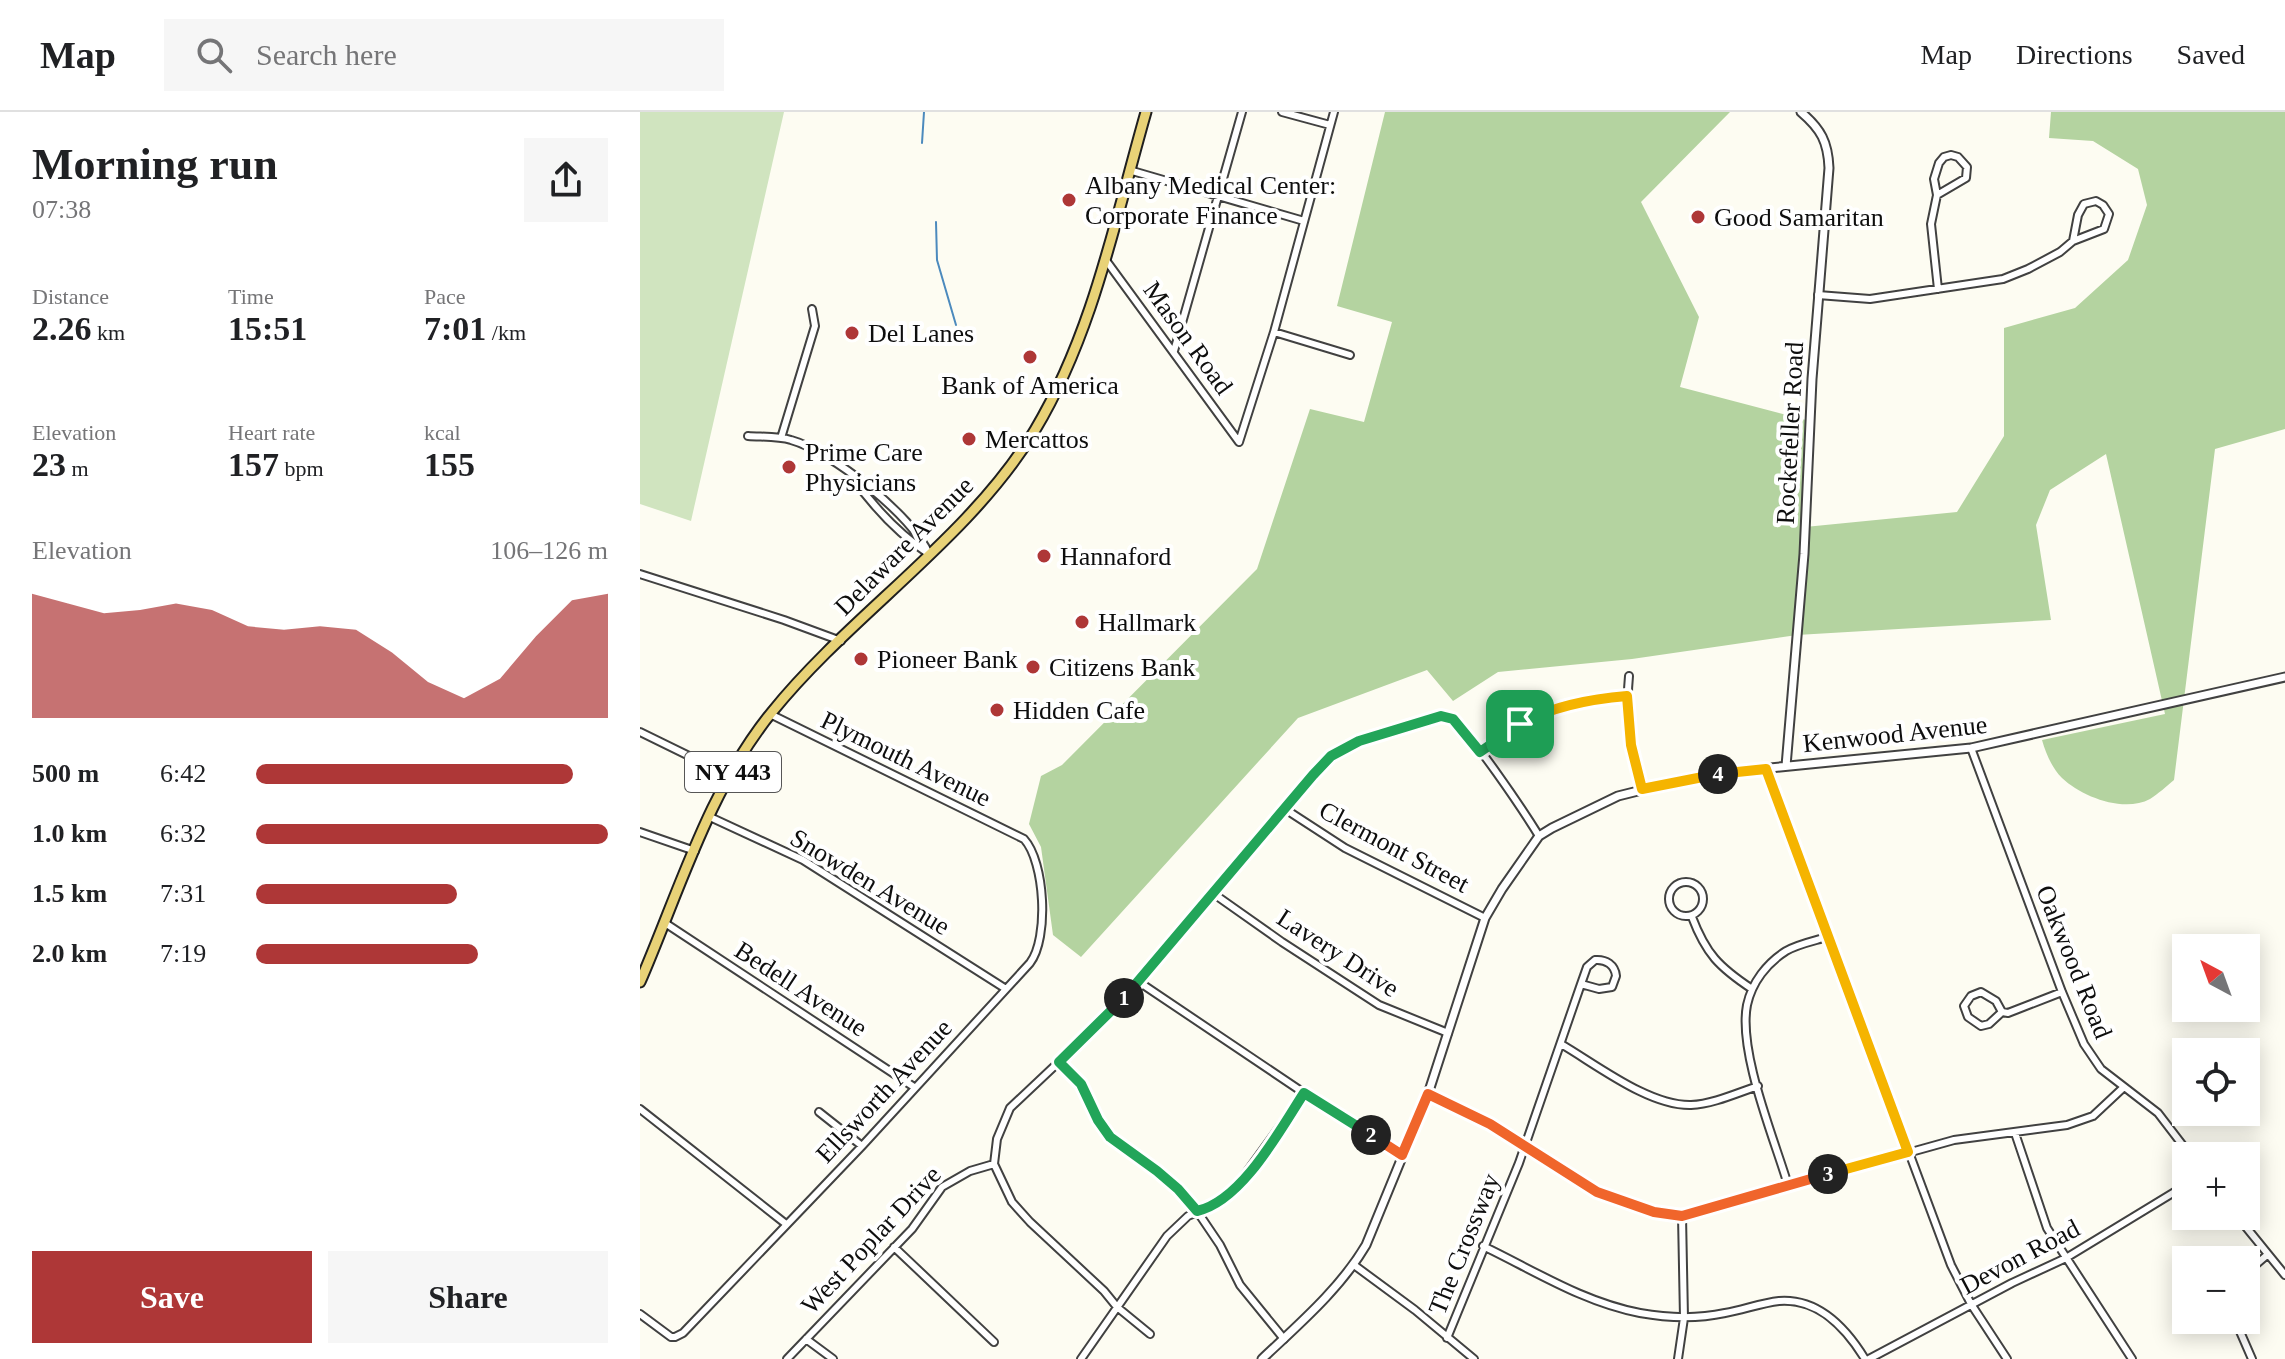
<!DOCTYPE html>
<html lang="en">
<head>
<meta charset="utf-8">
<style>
	:root { --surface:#fff; --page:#f6f6f6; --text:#202124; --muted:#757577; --line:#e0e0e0; --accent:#ae3737 }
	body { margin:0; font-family:Georgia,serif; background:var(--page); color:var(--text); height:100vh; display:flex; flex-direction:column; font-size:30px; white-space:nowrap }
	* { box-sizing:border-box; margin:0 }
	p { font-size:26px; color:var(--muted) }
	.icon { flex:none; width:44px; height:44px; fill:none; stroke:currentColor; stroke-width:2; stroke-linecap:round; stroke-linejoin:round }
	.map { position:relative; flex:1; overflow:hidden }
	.side { display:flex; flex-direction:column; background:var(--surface); width:640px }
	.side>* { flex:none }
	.needle { width:52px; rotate:319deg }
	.buttons { position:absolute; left:1532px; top:822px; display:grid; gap:16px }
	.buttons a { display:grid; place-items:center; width:88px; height:88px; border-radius:0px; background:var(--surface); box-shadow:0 4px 20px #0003; font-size:40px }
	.pin { position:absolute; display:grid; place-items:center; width:68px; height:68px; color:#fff; margin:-34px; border-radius:16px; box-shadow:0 4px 12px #0006 }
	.km { position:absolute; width:40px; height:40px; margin:-20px; border-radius:50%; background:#222; color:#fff; font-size:22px; line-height:40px; text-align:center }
	.round { display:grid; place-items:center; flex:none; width:84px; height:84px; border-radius:0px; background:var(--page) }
	.summary { display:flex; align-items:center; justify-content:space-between; height:136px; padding:0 32px }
	h1 { font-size:44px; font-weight:800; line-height:60px }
	.stats { display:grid; grid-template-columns:repeat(3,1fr); gap:12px; height:136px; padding:8px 32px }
	.stats div { display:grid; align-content:center }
	.stats b { font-size:34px; font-weight:800 }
	.stats small { font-size:22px; font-weight:400 }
	.stats p { font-size:22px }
	.chart { height:224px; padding:16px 32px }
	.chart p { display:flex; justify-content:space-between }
	.chart svg { width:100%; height:144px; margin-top:8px; fill:var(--accent); opacity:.7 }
	.cta { display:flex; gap:16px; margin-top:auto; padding:16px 32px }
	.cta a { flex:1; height:92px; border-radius:0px; background:var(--accent); color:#fff; font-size:32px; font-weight:800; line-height:92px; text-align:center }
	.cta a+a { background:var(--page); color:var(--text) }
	ul { padding:0 32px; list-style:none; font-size:26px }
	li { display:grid; grid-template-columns:128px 96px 1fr; align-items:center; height:60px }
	li i { height:20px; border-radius:10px; background:var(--accent) }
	header { display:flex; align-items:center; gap:48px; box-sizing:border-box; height:112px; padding:0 40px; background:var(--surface); border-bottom:2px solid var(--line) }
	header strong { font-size:38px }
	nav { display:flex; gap:44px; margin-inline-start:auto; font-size:28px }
	.search { width:560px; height:72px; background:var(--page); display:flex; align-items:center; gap:20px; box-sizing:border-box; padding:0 28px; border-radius:0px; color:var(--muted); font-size:30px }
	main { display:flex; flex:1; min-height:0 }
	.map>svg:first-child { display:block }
	.green { fill:#d0e4bf }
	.forest { fill:#b4d3a0 }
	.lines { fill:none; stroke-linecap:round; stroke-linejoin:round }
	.stream { stroke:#4c8abd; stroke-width:2 }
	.minor-casing { stroke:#414141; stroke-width:10 }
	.tertiary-casing { stroke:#414141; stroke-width:11 }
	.primary-casing { stroke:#1f1f1f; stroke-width:13 }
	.minor { stroke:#fff; stroke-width:6 }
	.tertiary { stroke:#fff; stroke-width:7 }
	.primary { stroke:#e8d277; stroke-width:9 }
	.split-1-casing { stroke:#fff; stroke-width:16 }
	.split-2-casing { stroke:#fff; stroke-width:16 }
	.split-3-casing { stroke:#fff; stroke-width:16 }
	.split-4-casing { stroke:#fff; stroke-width:16 }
	.split-5-casing { stroke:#fff; stroke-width:16 }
	.split-1 { stroke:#22a559; stroke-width:10 }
	.split-2 { stroke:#22a559; stroke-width:10 }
	.split-3 { stroke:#f0652b; stroke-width:10 }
	.split-4 { stroke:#f5b400; stroke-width:10 }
	.split-5 { stroke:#f5b400; stroke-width:10 }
	.poi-dot { fill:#ae3737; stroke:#fff; stroke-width:3 }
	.labels { text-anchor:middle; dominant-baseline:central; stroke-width:8; stroke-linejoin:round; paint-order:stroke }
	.shield { fill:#fff; stroke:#565656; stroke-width:2 }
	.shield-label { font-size:24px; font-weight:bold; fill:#0e0e0e }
	.poi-label { font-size:26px; fill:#0e0e0e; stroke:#fff; text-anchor:start }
	.street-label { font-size:26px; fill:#0e0e0e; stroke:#fff }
</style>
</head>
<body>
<header>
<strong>Map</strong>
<div class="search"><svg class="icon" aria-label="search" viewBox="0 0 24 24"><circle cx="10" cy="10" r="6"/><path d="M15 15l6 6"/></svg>Search here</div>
<nav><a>Map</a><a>Directions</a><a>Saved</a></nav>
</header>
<main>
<section class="side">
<div class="summary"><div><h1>Morning run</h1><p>07:38</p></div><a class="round"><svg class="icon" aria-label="share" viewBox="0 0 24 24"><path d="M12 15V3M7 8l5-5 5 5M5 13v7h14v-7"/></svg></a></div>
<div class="stats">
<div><p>Distance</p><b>2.26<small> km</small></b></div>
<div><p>Time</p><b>15:51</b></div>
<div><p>Pace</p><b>7:01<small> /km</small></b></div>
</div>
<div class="stats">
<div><p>Elevation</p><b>23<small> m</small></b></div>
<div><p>Heart rate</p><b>157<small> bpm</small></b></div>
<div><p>kcal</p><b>155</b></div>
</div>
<div class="chart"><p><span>Elevation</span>106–126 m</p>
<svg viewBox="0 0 160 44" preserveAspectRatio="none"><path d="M0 44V6L10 9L20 12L30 11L40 9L50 11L60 16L70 17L80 16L90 17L100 24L110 33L120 38L130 32L140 19L150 8L160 6V44z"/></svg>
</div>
<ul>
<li><b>500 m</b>6:42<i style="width:90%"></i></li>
<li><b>1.0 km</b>6:32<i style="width:100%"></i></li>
<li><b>1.5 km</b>7:31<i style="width:57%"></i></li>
<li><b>2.0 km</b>7:19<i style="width:63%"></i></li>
</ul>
<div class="cta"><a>Save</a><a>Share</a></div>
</section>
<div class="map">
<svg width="1645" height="1247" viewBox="0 0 1645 1247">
	<rect width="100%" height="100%" fill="#fdfcf2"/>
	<path class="green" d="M 0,0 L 144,0 L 51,409 L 0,392 Z"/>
	<path class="forest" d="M 745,0 L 1090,0 L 1001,90 L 1059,205 L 1040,275 L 1170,309 L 1165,415 L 1317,400 L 1364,324 L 1364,216 L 1435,196 L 1488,148 L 1507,93 L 1498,57 L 1453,29 L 1409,26 L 1411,0 L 1645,0 L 1645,317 L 1575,337 L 1534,668 C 1527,674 1518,682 1510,687 C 1484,701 1442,685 1422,666 C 1412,656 1406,642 1402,628 L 1525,602 L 1466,342 L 1410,378 L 1396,413 L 1411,508 L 1157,523 L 992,547 L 858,560 L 813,589 L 787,558 L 658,606 L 441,845 L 413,823 L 401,735 L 389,712 L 401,664 L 422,653 L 617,457 L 670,297 L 724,310 L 752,210 L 697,194 Z"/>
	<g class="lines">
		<path class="stream" d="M 282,31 L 284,0
			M 296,110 L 297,148 L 316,213"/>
		<defs>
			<path id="minor" d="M 642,0 L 690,13
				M 1311,43 L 1318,45 L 1327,55 L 1326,66 L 1297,83 L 1294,67 L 1299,51 L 1304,45 Z
				M 489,58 L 664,109
				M 1297,83 L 1291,112 L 1298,177
				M 1456,89 L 1463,93 L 1469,102 L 1464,117 L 1433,129 L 1438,103 L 1444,92 Z
				M 465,147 L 599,330
				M 1178,183 L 1230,187 L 1363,167 L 1388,157 L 1420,140 L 1433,129
				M 634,220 L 710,243
				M 534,239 L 602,0
				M 108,324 C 122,325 138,324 151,328 C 191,339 273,404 289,442
				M 141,326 L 175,214 L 172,197
				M 599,330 L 634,220 L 694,0
				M 213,366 C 233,394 260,423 289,442
				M 0,462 L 144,508 L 201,529
				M 989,564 C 985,604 992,639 1002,677
				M 0,620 L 90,664
				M 1331,636 L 1422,880 L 1444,932 L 1461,957 L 1518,1001 L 1551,1044
				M 840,640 C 891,602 924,590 987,584
				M 1126,657 L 1311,1153 L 1331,1192 L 1367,1247
				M 645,697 L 705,736 L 845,806
				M 70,705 L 163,748 L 366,877
				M 0,720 L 55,739
				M1029 787a17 17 0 1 1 34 0a17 17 0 1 1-34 0Z
				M 574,782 L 642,830 L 739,893 L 808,921
				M 1052,805 C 1066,842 1079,855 1112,877
				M 25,811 L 274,975
				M 955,848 C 966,847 975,853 976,864 L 972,875 L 959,877 L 941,872 L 947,855 Z
				M 499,870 L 664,981 L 762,1043
				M 1341,880 L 1356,889 L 1362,900 L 1349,912 L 1341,914 L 1328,905 L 1324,894 L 1331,884 Z
				M 1362,900 L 1368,901 L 1422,880
				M 921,932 C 957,953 1009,994 1051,993 C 1073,992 1097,981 1118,974
				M 419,950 L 441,972 L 458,1008 L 470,1025 L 517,1059 L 538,1077 L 557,1099 L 580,1133 L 600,1173 L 644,1227
				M 788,982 C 809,992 830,1000 850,1011 C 921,1051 956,1093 1042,1104 L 1314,1028 L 1427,1013 L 1453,1004 L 1484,975
				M 0,997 L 146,1112
				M 179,1000 L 222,1034
				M 1375,1021 L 1407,1116 L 1492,1247
				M 1148,1073 C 1134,1026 1098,940 1107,893 C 1112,870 1127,851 1146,839 C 1158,832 1174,829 1187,825
				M 1597,1104 L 1645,1163
				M 843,1134 C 895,1159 943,1190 1000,1201 C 1028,1206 1057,1207 1085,1201 C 1103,1198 1121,1191 1139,1189 C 1179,1186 1206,1216 1225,1247
				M 254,1135 L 354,1230
				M 714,1153 L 775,1198 L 834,1247
				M 1606,1161 L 1627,1143
				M 0,1202 L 31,1225 L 35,1225 L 43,1221 L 222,1034 L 390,851 C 409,826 405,750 384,727 L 130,602
				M 1595,1208 L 1612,1247
				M 510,1222 L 477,1195 L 464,1179 L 390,1110 L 372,1090 L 354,1052 L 357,1027 L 370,996 L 474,898 L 673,663 C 681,654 690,645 700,638 C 715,628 796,600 811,607 C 828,615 886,703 899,724
				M 807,1226 L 879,1051 L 941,872
				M 166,1227 L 193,1247
				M 147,1247 L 272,1117 L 302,1075 L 330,1059 L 354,1052
				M 441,1247 L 527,1124 L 548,1104 L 579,1091 L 596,1075 L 664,981
				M 1038,1247 L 1044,1206 L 1042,1104
				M 1229,1247 L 1372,1171 L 1426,1146 L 1546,1073"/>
			<path id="tertiary" d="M 1146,654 L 1164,442 L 1172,267 L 1189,56 C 1188,30 1181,17 1161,0
				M 622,1247 C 659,1212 700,1177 726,1133 L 788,982 L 845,806 L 862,777 L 899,724 L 912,716 L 978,684 L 1022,673 L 1099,659 L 1331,636 L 1645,565"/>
			<path id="primary" d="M 0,870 C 39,780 69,677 132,600 C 211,502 329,427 395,318 C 453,221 475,108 506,0"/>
		</defs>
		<use href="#minor" class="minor-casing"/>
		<use href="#tertiary" class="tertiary-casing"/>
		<use href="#primary" class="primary-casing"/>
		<use href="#minor" class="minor"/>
		<use href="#tertiary" class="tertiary"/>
		<use href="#primary" class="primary"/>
	</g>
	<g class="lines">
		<defs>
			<path id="split-1" d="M 484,886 L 673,663 L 691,644 L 719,629 L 801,604 L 813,607 L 840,640 L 880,612"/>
			<path id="split-2" d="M 484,886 L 419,950 L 441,972 L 458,1008 L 470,1025 L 517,1059 L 538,1077 L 557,1099 C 602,1089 640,1018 664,981 L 731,1023"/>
			<path id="split-3" d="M 731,1023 L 762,1043 L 788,982 L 850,1012 L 957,1080 L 1014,1100 L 1042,1104 L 1188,1062"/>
			<path id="split-4" d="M 1078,662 L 1126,657 L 1268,1040 L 1188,1062"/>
			<path id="split-5" d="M 880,612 C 913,594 950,587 987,584 L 991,633 L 1002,677 L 1078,662"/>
		</defs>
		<use href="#split-1" class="split-1-casing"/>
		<use href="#split-2" class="split-2-casing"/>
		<use href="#split-3" class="split-3-casing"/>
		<use href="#split-4" class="split-4-casing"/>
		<use href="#split-5" class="split-5-casing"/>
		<use href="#split-1" class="split-1"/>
		<use href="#split-2" class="split-2"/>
		<use href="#split-3" class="split-3"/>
		<use href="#split-4" class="split-4"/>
		<use href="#split-5" class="split-5"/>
	</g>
	<g class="poi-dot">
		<circle cx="429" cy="88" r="8"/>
		<circle cx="1058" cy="105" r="8"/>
		<circle cx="212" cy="221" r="8"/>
		<circle cx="390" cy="245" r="8"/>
		<circle cx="329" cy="327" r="8"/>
		<circle cx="149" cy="355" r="8"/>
		<circle cx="404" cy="444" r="8"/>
		<circle cx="442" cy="510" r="8"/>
		<circle cx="221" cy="547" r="8"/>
		<circle cx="393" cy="555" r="8"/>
		<circle cx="357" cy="598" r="8"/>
	</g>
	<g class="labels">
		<rect class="shield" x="45" y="640" width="96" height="40" rx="6"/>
		<g class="shield-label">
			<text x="93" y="660">NY 443</text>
		</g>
		<g class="poi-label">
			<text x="445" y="73">Albany Medical Center:<tspan x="445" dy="30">Corporate Finance</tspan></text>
			<text x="1074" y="105">Good Samaritan</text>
			<text x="228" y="221">Del Lanes</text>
			<text x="390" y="273" text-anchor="middle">Bank of America</text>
			<text x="345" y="327">Mercattos</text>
			<text x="165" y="340">Prime Care<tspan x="165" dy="30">Physicians</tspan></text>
			<text x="420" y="444">Hannaford</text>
			<text x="458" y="510">Hallmark</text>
			<text x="237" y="547">Pioneer Bank</text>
			<text x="409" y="555">Citizens Bank</text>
			<text x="373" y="598">Hidden Cafe</text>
		</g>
		<g class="street-label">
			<text transform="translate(548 226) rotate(54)">Mason Road</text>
			<text transform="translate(1150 321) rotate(-87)">Rockefeller Road</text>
			<text transform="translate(264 434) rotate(-45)">Delaware Avenue</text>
			<text transform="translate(1255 622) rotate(-6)">Kenwood Avenue</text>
			<text transform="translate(266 647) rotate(26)">Plymouth Avenue</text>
			<text transform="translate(754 735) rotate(28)">Clermont Street</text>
			<text transform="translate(230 770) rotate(31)">Snowden Avenue</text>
			<text transform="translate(698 841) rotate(33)">Lavery Drive</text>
			<text transform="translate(1434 850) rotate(68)">Oakwood Road</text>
			<text transform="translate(161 877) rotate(33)">Bedell Avenue</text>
			<text transform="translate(244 979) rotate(-47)">Ellsworth Avenue</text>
			<text transform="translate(231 1128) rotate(-47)">West Poplar Drive</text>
			<text transform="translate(824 1132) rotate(-68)">The Crossway</text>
			<text transform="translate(1380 1145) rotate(-28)">Devon Road</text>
		</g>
	</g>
</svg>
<div class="buttons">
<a><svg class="needle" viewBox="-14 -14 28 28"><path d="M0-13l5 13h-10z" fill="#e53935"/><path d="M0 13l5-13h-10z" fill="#757577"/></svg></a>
<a><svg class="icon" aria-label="locate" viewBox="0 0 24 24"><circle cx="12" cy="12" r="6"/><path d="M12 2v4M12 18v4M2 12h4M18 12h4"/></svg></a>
<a>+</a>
<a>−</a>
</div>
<div class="pin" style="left:880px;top:612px;background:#1e9e55"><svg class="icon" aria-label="arrive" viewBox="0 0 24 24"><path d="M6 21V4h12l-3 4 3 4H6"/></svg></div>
<b class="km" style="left:484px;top:886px">1</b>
<b class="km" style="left:731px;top:1023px">2</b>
<b class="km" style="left:1188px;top:1062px">3</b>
<b class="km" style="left:1078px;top:662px">4</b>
</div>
</main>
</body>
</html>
